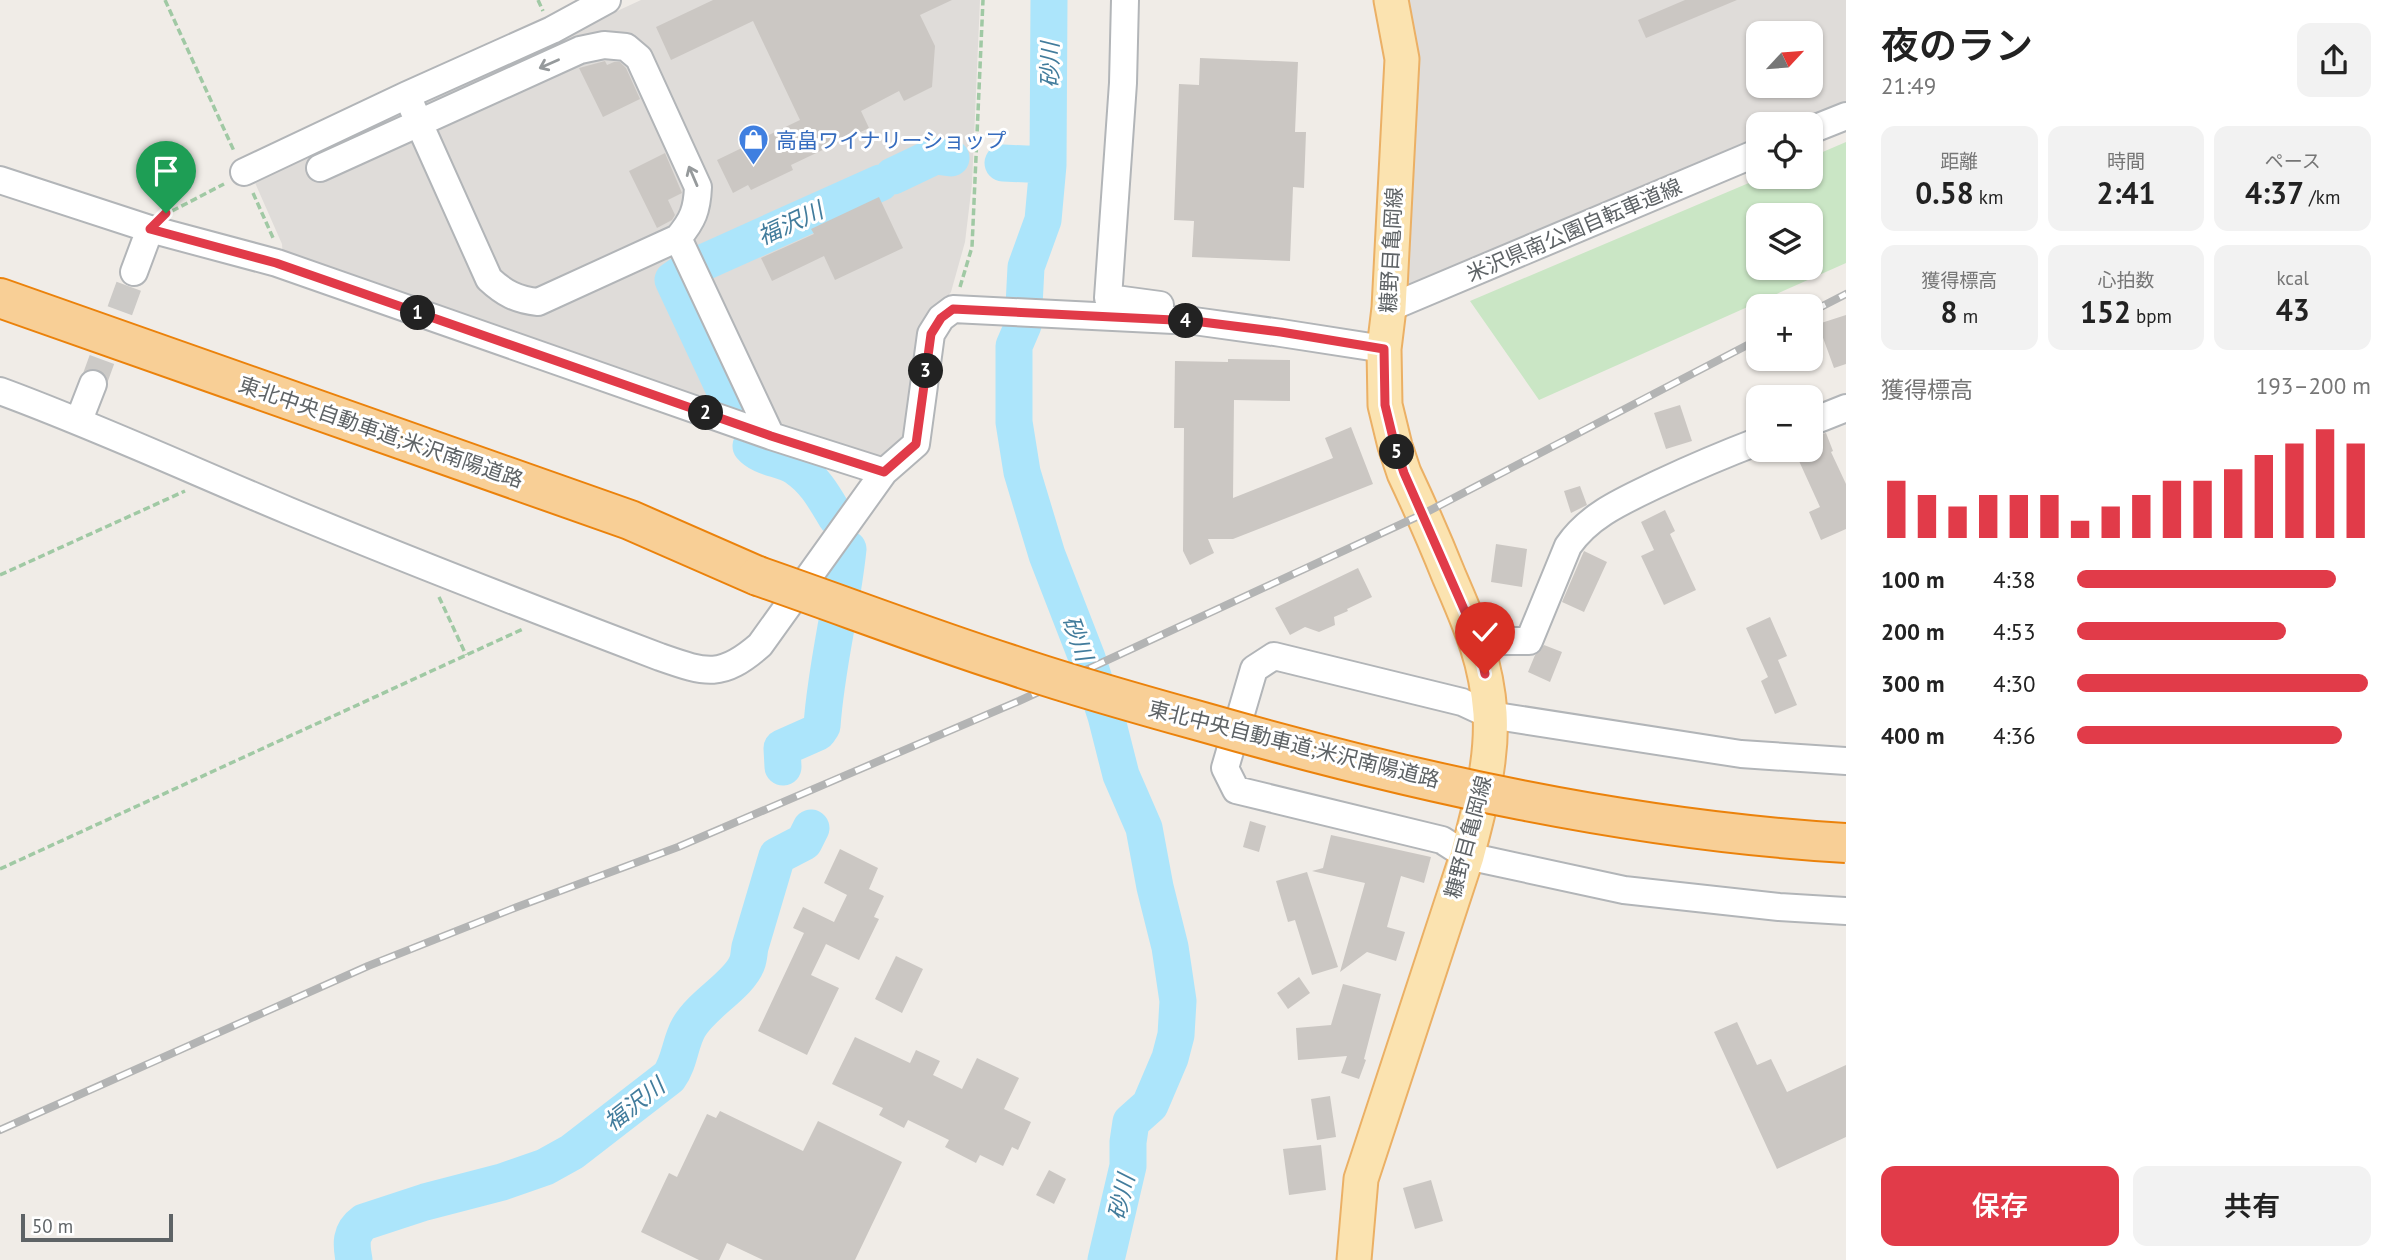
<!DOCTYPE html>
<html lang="ja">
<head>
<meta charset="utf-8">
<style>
	:root { --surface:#fff; --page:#f2f2f2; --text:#222; --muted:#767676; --accent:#e13b49 }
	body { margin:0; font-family:"PT Sans","Noto Sans JP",sans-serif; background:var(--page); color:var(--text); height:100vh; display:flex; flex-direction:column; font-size:26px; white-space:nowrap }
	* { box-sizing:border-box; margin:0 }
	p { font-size:23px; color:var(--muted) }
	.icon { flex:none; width:38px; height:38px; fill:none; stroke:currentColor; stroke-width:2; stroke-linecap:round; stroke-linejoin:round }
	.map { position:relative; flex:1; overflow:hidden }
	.details { display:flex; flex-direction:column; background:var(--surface); width:560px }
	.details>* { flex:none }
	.needle { width:46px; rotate:64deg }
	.buttons { position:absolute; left:1746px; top:21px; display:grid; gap:14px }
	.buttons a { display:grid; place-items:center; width:77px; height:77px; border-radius:14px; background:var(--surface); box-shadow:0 2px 5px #0004; font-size:35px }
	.scale { position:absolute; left:21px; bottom:18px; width:152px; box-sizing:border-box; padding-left:7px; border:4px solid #5e6366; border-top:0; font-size:19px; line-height:24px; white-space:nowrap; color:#5e6366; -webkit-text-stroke:5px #fff; paint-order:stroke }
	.pin { position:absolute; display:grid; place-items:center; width:60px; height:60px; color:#fff; margin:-72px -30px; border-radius:50% 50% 50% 0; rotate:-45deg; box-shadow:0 0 7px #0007 }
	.pin .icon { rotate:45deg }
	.km { position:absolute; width:35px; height:35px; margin:-18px; border-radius:50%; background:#222; color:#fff; font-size:19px; line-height:35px; text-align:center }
	.round { display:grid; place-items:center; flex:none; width:74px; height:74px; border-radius:14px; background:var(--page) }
	.overview { display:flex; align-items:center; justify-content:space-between; height:119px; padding:0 35px }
	h1 { font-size:38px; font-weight:600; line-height:52px }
	.figures { display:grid; grid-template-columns:repeat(3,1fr); gap:10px; height:119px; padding:7px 35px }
	.figures div { display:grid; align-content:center; border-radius:14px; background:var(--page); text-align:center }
	.figures b { font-size:30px; font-weight:600 }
	.figures small { font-size:19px; font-weight:400 }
	.figures p { font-size:19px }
	.chart { height:196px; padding:14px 35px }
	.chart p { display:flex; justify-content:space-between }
	.chart svg { width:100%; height:126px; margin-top:7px; stroke:var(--accent); stroke-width:6 }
	.button { display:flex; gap:14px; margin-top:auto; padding:14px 35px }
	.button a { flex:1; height:80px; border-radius:14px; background:var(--accent); color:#fff; font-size:28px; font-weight:600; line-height:80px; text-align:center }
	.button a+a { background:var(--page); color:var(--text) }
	ul { padding:0 35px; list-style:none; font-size:23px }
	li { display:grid; grid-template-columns:112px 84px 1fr; align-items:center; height:52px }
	li i { height:18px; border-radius:9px; background:var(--accent) }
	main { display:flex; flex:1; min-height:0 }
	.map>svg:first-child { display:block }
	.industrial { fill:#dfdcd9; fill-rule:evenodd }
	.green { fill:#cae6c5; fill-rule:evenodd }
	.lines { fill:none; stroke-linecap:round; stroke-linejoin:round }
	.river { stroke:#ace5fb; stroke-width:37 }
	.building { fill:#cbc7c3 }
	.minor-tunnel { stroke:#cccac7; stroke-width:26; stroke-dasharray:26 13; stroke-linecap:butt }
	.minor-casing { stroke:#b2b5b8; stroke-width:30 }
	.major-casing { stroke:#ebb065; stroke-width:37 }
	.highway-casing { stroke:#eb820b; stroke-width:42 }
	.path { stroke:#a0c9a4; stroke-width:3.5; stroke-dasharray:7 3.5; stroke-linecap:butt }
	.minor { stroke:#fff; stroke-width:26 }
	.major { stroke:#fbe3b0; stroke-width:33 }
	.highway { stroke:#f8cf96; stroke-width:38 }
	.rail-casing { stroke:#b3b4b4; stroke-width:8 }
	.rail { stroke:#fff; stroke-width:5; stroke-dasharray:16; stroke-linecap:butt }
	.highway-bridge-casing { stroke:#eb820b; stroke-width:42; stroke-linecap:butt }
	.highway-bridge { stroke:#f8cf96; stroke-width:38 }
	.oneway { stroke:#969a9c }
	.route-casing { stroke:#fff; stroke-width:14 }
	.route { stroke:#e13b49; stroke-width:9 }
	.labels { text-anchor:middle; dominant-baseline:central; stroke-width:6; stroke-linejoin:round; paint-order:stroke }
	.shop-label { font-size:21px; fill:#366cbe; stroke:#fff; text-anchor:start }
	.street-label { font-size:21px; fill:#5e6366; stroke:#fff }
	.water-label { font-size:23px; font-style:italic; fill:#427c9c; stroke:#fff }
</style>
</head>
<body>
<main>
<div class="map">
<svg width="1846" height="1260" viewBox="0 0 1846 1260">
	<rect width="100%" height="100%" fill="#f0ece7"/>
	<path class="industrial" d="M 641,0 L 980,0 L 972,184 L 965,242 L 951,292 L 934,314 L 909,440 L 881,461 L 283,259 L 282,244 L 252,176 L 412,106 Z
		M 1391,0 L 1846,0 L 1846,116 L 1811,124 L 1759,124 L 1759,152 L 1389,308 ZM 1759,33 L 1811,33 L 1811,86 L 1759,86 Z"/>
	<path class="green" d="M 1846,142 L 1846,263 L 1539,400 L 1470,301 L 1763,177 L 1811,177 L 1811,157 ZM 1759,215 L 1811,215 L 1811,268 L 1759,268 Z"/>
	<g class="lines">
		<path class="river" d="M 1049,0 L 1048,165 L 1043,220 L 1026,267 L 1023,325 L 1014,346 L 1014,422 L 1022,472 L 1047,555 L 1087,658 L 1106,716 L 1121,775 L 1144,828 L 1155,887 L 1170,947 L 1178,1001 L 1176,1035 L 1170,1058 L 1150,1105 L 1131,1122 L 1128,1142 L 1128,1166 L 1106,1260
			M 1003,163 L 1048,165
			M 893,176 L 935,156 L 951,158
			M 700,264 L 880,183
			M 683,273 L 673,280 L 731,404
			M 751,446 C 762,459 783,458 797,468 C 815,480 825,499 836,517
			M 783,767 L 782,748 L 818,732 L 822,726 C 826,666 842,608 848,549
			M 354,1260 C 351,1244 350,1232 364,1222 L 425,1202 L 502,1182 L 545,1167 L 572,1152 L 669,1077 C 680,1062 680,1042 689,1027 C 703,1003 739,985 747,963 C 749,958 749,952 750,947 L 777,856 L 804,842 L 811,828"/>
	</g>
	<path class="building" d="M 713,0 L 952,0 L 920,15 L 935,46 L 932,87 L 904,101 L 899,91 L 861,111 L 869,128 L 791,165 L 793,170 L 751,190 L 748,185 L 733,193 L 717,160 L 800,120 L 753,21 L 671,60 L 656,27 Z
		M 1685,0 L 1737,0 L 1646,38 L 1638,20 Z
		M 1200,58 L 1298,62 L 1295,132 L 1306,132 L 1304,188 L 1293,187 L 1290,261 L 1192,257 L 1194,221 L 1174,220 L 1179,84 L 1199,85 Z
		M 605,61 L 607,65 L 614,62 L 620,62 L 626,68 L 640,99 L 603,117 L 579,68 Z
		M 665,153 L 682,193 L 668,200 L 675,215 L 672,220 L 657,228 L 629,171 Z
		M 879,197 L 903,248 L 835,280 L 824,256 L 772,281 L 761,258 L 814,234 L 811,229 Z
		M 1846,315 L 1846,364 L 1834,368 L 1818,324 Z
		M 1228,359 L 1290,360 L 1290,401 L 1234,400 L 1233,498 L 1333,458 L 1325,438 L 1351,427 L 1373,484 L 1233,539 L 1208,539 L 1214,553 L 1190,565 L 1183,551 L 1184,428 L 1174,428 L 1175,361 L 1228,362 Z
		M 1680,405 L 1692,441 L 1666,449 L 1654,413 Z
		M 1826,433 L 1833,451 L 1831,452 L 1846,484 L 1846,529 L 1821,540 L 1809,512 L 1820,507 L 1794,450 L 1811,450 L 1811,437 Z
		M 1580,486 L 1587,505 L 1571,513 L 1564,491 Z
		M 1665,510 L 1675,531 L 1670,534 L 1696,590 L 1664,605 L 1641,556 L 1654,550 L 1641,522 Z
		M 1496,544 L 1527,549 L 1522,587 L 1491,582 Z
		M 1584,551 L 1607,562 L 1584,612 L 1562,602 Z
		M 1358,568 L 1372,597 L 1347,609 L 1348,611 L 1334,617 L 1335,625 L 1319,632 L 1305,627 L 1290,635 L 1275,608 Z
		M 1770,617 L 1787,656 L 1778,660 L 1797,705 L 1775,714 L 1761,681 L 1768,677 L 1746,628 Z
		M 1544,645 L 1562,652 L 1550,682 L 1528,672 L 1535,655 Z
		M 1250,821 L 1266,826 L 1259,852 L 1243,847 Z
		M 1331,835 L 1431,857 L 1424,883 L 1401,876 L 1387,927 L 1405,932 L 1396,961 L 1367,952 L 1340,972 L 1365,883 L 1312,871 L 1323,868 Z
		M 840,849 L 878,868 L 869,889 L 884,896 L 874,917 L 879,919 L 859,960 L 826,944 L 811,975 L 839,988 L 807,1055 L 758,1031 L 804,933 L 793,928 L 803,907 L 834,922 L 847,895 L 824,883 Z
		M 1307,872 L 1338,967 L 1312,975 L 1295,920 L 1288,922 L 1276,881 Z
		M 896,956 L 923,969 L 902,1013 L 875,999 Z
		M 1299,977 L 1310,993 L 1288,1009 L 1277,993 Z
		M 1343,984 L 1381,994 L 1364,1059 L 1366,1060 L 1359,1079 L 1341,1073 L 1347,1056 L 1298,1060 L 1296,1028 L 1331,1025 Z
		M 1737,1022 L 1757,1065 L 1771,1059 L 1787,1092 L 1846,1065 L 1846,1137 L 1777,1169 L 1714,1032 Z
		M 855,1037 L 910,1063 L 916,1050 L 940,1061 L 933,1075 L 962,1089 L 977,1058 L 1019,1078 L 1004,1109 L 1031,1122 L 1018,1150 L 1012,1147 L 1003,1166 L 980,1155 L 976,1163 L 945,1147 L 949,1140 L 908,1120 L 904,1128 L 879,1115 L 883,1108 L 832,1084 Z
		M 1330,1096 L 1336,1137 L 1317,1140 L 1311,1099 Z
		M 720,1111 L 803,1151 L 818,1121 L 902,1162 L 855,1260 L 763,1260 L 727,1243 L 719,1260 L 699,1260 L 641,1232 L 669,1173 L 677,1177 L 707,1114 L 716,1118 Z
		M 1321,1145 L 1326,1190 L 1289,1195 L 1283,1149 Z
		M 1049,1170 L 1066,1179 L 1054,1204 L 1036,1195 Z
		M 1431,1180 L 1443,1221 L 1415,1229 L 1403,1188 Z"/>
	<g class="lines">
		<path class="minor-tunnel" d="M 93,384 L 134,272"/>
		<defs>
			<path id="minor" d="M 1125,0 L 1123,83 L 1108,298 L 1160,305
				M 1811,130 L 1846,116
				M 320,168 C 407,128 494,89 580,50 L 604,45 L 626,47 L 639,58 L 698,187 C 697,210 693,220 678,238 L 538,302 C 517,300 504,293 489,279 L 419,123 L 407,95
				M 244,172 L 407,95 L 552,30 L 607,0
				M 0,180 L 150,229 L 277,263 L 771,436 L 884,472
				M 678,238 L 771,436
				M 134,272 L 150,229
				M 1389,308 L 1759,152
				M 0,391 C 98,427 193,471 289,511 C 412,562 536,610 660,657 C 706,673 721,679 760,645 L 884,472 L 916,444 L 931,334 L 941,318 L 953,309 L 1194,321 L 1281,333 L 1384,349
				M 79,420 L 93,384
				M 1811,422 L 1846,408
				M 1478,641 L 1529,641 L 1568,546 C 1590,514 1625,500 1660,483 C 1692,468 1725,454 1759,441
				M 1846,761 L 1741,754 L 1490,715 L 1462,702 L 1274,656 L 1254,669 L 1225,768 L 1236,790 L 1442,840 L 1467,856 L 1624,890 L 1779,907 L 1846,911"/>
			<path id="major" d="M 1354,1260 L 1361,1179 L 1467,856 C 1479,810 1493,761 1490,713 C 1486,659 1470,625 1449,576 C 1435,541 1420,507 1404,473 L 1395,446 L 1385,405 L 1384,349 L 1389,308 L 1402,59 L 1391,0"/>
			<path id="highway" d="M 0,298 L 630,520 L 758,576"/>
		</defs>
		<use href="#minor" class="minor-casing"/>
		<use href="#major" class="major-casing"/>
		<use href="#highway" class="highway-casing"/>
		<path class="path" d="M 165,0 L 234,151
			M 538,0 L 543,11
			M 253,193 L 274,240
			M 172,211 L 224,184
			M 960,287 L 972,247 L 983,0
			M 0,575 L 185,491
			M 439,597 L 466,655
			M 0,869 L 523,629"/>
		<use href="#minor" class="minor"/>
		<use href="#major" class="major"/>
		<use href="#highway" class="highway"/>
		<defs>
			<path id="rail" d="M 1811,312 L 1846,294
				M 0,1130 L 368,966 L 517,907 L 678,847 L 1019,701 L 1423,514 L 1759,339"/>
		</defs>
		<use href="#rail" class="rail-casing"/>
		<use href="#rail" class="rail"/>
		<defs>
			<path id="highway-bridge" d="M 758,576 C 842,605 925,637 1009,664 C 1073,686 1138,704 1203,722 C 1413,782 1628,830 1846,843"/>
		</defs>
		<use href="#highway-bridge" class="highway-bridge-casing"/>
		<use href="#highway-bridge" class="highway-bridge"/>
	</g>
	<defs><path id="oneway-shaft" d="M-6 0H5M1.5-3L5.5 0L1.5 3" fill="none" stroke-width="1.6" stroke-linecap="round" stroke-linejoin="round" transform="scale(1.75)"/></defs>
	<g class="oneway">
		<use href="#oneway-shaft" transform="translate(549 64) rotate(156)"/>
		<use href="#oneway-shaft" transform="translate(693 176) rotate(-113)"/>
	</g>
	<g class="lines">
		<defs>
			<path id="route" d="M 166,213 L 150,229 L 276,263 L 771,436 L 884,472 L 916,444 L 931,334 L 941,318 L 953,309 L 1194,321 L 1281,332 L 1384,349 L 1385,405 L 1395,446 L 1404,473 L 1478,641 L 1485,674"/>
		</defs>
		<use href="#route" class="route-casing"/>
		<use href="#route" class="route"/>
	</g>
	<defs>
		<symbol id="shop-pin" viewBox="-11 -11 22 30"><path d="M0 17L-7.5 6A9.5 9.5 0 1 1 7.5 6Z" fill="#3f7fe0" stroke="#fff"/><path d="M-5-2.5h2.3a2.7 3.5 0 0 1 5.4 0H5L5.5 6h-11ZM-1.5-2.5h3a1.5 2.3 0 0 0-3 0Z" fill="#fff"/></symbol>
	</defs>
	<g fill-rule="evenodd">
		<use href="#shop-pin" x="736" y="122" width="35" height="47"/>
	</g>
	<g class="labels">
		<g class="shop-label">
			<text x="776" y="140">高畠ワイナリーショップ</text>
		</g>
		<g class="street-label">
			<text transform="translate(1574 230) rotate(-23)">米沢県南公園自転車道線</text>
			<text transform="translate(1391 250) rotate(-87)">糠野目亀岡線</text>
			<text transform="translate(381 432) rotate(19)">東北中央自動車道;米沢南陽道路</text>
			<text transform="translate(1294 744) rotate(14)">東北中央自動車道;米沢南陽道路</text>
			<text transform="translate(1468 837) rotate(-75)">糠野目亀岡線</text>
		</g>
		<g class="water-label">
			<text transform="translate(1049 65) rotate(-90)">砂川</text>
			<text transform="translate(790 223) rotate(-25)">福沢川</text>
			<text transform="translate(1078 638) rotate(70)">砂川</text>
			<text transform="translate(634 1104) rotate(-38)">福沢川</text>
			<text transform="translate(1121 1197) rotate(-77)">砂川</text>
		</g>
	</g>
</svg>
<div class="buttons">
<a><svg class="needle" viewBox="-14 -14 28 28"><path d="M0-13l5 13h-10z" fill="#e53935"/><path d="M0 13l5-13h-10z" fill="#767676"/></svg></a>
<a><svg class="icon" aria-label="locate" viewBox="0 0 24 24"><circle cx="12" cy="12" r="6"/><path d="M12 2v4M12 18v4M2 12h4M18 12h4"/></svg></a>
<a><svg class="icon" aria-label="layers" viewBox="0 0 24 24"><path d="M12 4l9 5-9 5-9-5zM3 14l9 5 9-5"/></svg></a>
<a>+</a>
<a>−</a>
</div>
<div class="scale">50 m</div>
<div class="pin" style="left:166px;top:213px;background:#1e9e55"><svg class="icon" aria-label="arrive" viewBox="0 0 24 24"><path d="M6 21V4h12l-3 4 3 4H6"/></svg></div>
<div class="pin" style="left:1485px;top:674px;background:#d93025"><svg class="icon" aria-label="check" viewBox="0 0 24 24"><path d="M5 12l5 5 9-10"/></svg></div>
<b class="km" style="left:418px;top:313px">1</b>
<b class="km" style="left:706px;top:413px">2</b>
<b class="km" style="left:926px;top:371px">3</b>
<b class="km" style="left:1186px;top:321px">4</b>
<b class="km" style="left:1397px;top:452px">5</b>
</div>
<section class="details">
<div class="overview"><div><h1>夜のラン</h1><p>21:49</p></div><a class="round"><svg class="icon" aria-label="share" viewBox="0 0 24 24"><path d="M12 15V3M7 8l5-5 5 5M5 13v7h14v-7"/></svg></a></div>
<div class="figures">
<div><p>距離</p><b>0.58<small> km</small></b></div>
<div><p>時間</p><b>2:41</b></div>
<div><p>ペース</p><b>4:37<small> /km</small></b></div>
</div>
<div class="figures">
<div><p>獲得標高</p><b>8<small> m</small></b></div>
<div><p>心拍数</p><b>152<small> bpm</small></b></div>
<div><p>kcal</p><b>43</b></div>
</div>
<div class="chart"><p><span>獲得標高</span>193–200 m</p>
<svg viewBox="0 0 160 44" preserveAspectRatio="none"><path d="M5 44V24M15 44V29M25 44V33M35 44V29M45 44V29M55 44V29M65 44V38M75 44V33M85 44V29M95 44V24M105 44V24M115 44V20M125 44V15M135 44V11M145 44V6M155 44V11"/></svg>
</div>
<ul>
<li><b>100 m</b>4:38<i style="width:88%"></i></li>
<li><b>200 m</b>4:53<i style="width:71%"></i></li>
<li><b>300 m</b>4:30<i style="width:99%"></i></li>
<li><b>400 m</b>4:36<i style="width:90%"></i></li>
</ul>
<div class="button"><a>保存</a><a>共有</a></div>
</section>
</main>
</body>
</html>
